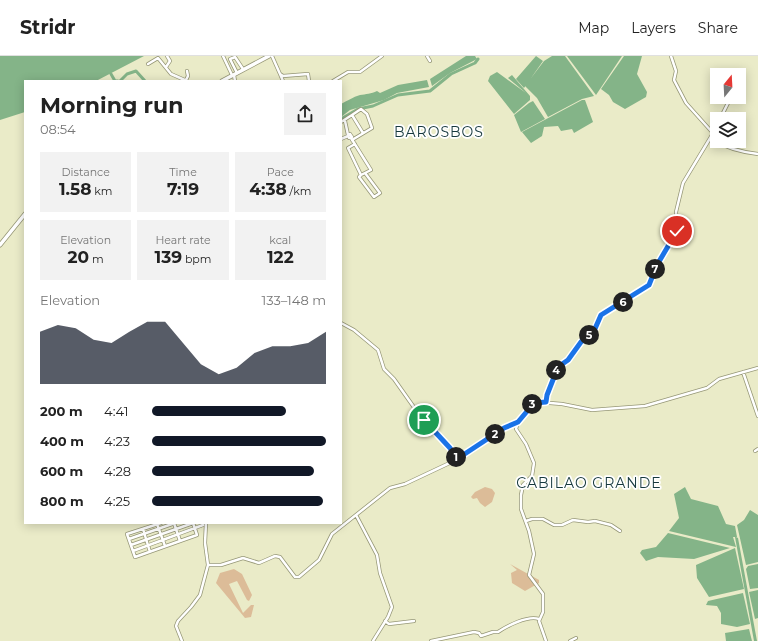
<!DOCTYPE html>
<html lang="en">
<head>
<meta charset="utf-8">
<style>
	:root { --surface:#fff; --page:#f2f2f2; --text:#222; --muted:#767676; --line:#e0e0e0; --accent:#111827 }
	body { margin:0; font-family:Montserrat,sans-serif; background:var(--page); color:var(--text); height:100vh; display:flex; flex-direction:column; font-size:15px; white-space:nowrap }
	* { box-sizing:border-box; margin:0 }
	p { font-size:13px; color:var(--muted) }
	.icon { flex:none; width:22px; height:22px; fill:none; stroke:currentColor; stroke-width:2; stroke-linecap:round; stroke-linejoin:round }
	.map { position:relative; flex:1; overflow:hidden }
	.side { position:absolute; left:24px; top:24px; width:318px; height:444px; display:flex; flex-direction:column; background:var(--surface); border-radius:0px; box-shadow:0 2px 10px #0003 }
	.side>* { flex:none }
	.needle { width:26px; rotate:18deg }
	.tools { position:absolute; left:710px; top:12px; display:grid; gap:8px }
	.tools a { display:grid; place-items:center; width:36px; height:36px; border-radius:0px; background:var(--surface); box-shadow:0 2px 10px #0003; font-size:20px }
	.pin { position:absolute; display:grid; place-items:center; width:34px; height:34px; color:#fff; margin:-17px; border:2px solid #fff; border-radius:50%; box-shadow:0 1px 4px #0007 }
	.km { position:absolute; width:20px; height:20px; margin:-10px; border-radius:50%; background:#222; color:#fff; font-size:11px; line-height:20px; text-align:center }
	.round { display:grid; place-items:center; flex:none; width:42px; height:42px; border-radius:0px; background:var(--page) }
	.headline { display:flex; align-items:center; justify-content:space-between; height:68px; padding:0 16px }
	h1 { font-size:22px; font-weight:700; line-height:30px }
	.stats { display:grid; grid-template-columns:repeat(3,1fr); gap:6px; height:68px; padding:4px 16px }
	.stats div { display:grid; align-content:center; border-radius:0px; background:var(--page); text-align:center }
	.stats b { font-size:17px; font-weight:700 }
	.stats small { font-size:11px; font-weight:400 }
	.stats p { font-size:11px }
	.chart { height:112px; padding:8px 16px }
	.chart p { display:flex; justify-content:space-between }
	.chart svg { width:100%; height:72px; margin-top:4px; fill:var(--accent); opacity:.7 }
	ul { padding:0 16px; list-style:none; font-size:13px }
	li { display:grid; grid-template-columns:64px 48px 1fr; align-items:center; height:30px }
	li i { height:10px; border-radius:5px; background:var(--accent) }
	header { display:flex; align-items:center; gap:24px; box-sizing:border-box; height:56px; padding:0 20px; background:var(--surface); border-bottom:1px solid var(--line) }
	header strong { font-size:19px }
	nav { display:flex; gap:22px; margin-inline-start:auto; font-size:14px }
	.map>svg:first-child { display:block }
	.green { fill:#dcbc98 }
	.water { fill:#84b488 }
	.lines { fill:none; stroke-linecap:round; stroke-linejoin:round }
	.river { stroke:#84b488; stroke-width:3 }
	.minor-casing { stroke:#969777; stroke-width:4 }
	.major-casing { stroke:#969777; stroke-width:5 }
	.minor { stroke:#fff; stroke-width:2.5 }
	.major { stroke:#fff; stroke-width:3.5 }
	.route-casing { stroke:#fff; stroke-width:8 }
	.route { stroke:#1a73e8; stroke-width:5 }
	.labels { text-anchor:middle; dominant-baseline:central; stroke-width:3.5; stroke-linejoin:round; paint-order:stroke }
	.quarter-label { font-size:14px; letter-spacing:1px; fill:#17393d; stroke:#fff }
</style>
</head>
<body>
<header>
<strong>Stridr</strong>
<nav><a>Map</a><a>Layers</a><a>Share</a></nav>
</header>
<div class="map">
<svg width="758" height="585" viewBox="0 0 758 585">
	<rect width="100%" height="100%" fill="#eaebc8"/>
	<path class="green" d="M 485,431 L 492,433 L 495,437 L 492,446 L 485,451 L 480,447 L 477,442 L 473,443 L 471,441 L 475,436 Z
		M 510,508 L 539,524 L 539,527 L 525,535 L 512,527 L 511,517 L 517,514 Z
		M 234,513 L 242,518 L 252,539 L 249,545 L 247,544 L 237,525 L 229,528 L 243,557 L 251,549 L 254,549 L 251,561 L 245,562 L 216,527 L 220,517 Z"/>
	<path class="water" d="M 0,0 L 144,0 L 96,25 L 25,25 L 25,56 L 0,64 Z
		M 466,0 L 475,0 L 477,3 L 450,17 L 432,30 L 430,23 Z
		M 536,0 L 543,5 L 524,32 L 516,23 Z
		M 552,0 L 565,0 L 594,40 L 582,43 L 548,61 L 537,42 L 525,30 L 544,5 Z
		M 567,0 L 622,0 L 596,39 Z
		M 624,0 L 642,0 L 637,18 L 647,36 L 646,41 L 625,53 L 613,46 L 609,39 L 601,33 Z
		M 497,16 L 526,37 L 508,22 L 512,19 L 530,40 L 530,44 L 514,58 L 488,25 L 490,20 Z
		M 427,24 L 429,31 L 397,37 L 384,44 L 350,54 L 341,61 L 341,48 C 347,45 353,41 360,39 C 366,38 371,38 377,35 L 380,37 L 398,29 Z
		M 582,44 L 585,44 L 593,66 L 574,77 L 572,73 L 561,75 L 558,70 L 544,71 L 542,80 L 531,87 L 522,76 Z
		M 533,45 L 545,63 L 521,76 L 514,59 L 529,47 Z
		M 685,431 L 691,443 L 718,450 L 726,468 L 735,470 L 737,481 L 736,481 L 738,482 L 757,585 L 754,585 L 735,481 L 733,481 L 736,491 L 669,475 L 679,462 L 674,438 Z
		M 750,454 L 758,459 L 758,506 L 746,509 L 737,469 L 744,464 Z
		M 668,477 L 730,492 L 694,503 L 658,501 L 646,505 L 640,497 L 642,494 L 656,491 Z
		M 735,492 L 744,533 L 709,541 L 697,522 L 696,509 Z
		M 758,508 L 758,532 L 750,533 L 746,513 L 748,510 Z
		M 758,534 L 758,562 L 755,563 L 749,536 Z
		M 743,537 L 750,568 L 737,571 L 721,568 L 721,557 L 717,550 L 706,549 L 708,545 Z
		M 749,573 L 752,585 L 726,585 L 725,577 Z"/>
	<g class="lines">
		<path class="river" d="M 111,18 L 115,25 L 118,25
			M 120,25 L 127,18 L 136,15 L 145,25
			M 341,63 L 358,53 L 373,50 L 398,39 L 430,35 L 451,18 L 475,7 L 478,3"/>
		<defs>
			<path id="minor" d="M 223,0 L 232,19
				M 272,0 L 280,18 L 283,20 L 308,18 L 309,25
				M 427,0 L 430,5
				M 148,8 L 158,2 L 171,18 L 187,25
				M 166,11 L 170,5 L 167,0
				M 237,17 L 230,3 L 235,1 L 243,13
				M 280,18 L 283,25
				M 234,19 L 235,25
				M 186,24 L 188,20 L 187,15
				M 333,25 L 348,16 L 360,16 L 382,0
				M 739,28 L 740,18
				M 352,59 L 361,53 L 367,58 L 372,72 L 352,84
				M 720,63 L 731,41
				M 345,65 L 348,79
				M 341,66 L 352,59 L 363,77
				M 712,76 L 717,71
				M 350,78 L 352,81 L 349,82 L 348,80 Z
				M 351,82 L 371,114 L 361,119 L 348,92 L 355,88
				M 341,83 L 348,80
				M 711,83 C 726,92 740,96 758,98
				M 361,119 L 359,121 L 374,141 L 380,137 L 365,117
				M 341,267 L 354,274 L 378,294 L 384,313 L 394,323 L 418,357 L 450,392 L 457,403
				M 743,316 L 758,360
				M 546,346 L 547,339 L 558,311 L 568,305 L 581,286 L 594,275 L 601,259 L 651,226 L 657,209 L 677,175 L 676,156 L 683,127 L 712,79 L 712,76 L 686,47 L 674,24 L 676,15 L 671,0
				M 755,395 L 758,393
				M 356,459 L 377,499 L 380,517 L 392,551 L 388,561 L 373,585
				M 526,465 L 532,463 L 543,463 L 554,469 L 562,469 L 573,464 L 588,466 L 595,465 L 611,469 L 620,475
				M 161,467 L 127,478 L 135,501 L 197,479 L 193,467
				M 174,467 L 180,485
				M 206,467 L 205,487 L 208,509
				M 157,468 L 165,490
				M 143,473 L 150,496
				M 129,483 L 175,467
				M 131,489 L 193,467
				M 133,495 L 203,469
				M 385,565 L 389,568 L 414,565
				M 182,585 L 176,570 L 178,565 L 191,551 L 200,539 L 208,509 L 221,509 L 243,502 L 259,507 L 275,500 L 280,501 L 295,521 L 299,521 L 319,504 L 332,478 L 390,432 L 405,428 L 456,404 L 504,372 L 517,366
				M 431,585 L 474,576 L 479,577 L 481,580 L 493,576 L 498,576 C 507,570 528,559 539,563
				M 546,585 L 539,565 L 543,556 L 543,538 L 529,519 L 534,498 L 529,475 L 521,453 L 521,439 L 523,429 L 532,420 L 534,407 L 526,388 L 516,373 L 518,366 L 531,349 L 538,346 L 562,348 L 592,354 L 645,350 L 707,332 L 719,323 L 758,312
				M 570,585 L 576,582"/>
			<path id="major" d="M 222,25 L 269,0
				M 0,189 L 25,158"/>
		</defs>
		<use href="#minor" class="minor-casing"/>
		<use href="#major" class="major-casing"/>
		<use href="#minor" class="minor"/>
		<use href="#major" class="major"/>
	</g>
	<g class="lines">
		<defs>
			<path id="route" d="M 424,364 L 450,392 L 457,403 L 504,372 L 518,366 L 534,347 L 546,346 L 547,339 L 558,311 L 568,304 L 581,286 L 594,275 L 601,259 L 649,229 L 657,209 L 677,175"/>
		</defs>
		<use href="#route" class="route-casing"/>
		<use href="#route" class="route"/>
	</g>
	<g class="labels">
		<g class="quarter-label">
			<text x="439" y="76">BAROSBOS</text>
			<text x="589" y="427">CABILAO GRANDE</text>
		</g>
	</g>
</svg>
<div class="tools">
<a><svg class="needle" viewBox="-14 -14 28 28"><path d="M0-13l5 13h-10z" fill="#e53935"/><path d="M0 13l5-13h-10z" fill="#767676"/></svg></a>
<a><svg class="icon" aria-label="layers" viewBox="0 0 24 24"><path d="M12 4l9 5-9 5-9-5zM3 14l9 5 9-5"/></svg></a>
</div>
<div class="pin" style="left:424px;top:364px;background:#1e9e55"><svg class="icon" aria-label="arrive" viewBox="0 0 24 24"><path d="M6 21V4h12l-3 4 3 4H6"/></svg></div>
<div class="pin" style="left:677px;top:175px;background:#d93025"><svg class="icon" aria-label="check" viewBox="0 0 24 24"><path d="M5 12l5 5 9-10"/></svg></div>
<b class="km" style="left:456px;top:401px">1</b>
<b class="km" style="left:495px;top:378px">2</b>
<b class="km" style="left:532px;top:348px">3</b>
<b class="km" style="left:556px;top:314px">4</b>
<b class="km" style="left:589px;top:279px">5</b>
<b class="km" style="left:623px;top:246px">6</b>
<b class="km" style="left:655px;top:213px">7</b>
<section class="side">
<div class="headline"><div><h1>Morning run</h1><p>08:54</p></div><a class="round"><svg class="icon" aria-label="share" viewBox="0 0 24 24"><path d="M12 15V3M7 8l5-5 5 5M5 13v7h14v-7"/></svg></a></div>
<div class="stats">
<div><p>Distance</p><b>1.58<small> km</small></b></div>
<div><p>Time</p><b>7:19</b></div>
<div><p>Pace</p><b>4:38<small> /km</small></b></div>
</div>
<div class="stats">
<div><p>Elevation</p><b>20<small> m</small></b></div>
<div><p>Heart rate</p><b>139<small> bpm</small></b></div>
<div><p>kcal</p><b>122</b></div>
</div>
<div class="chart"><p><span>Elevation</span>133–148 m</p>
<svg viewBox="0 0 160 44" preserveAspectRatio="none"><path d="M0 44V12L10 8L20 10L30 17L40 19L50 12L60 6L70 6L80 19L90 32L100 38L110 34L120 25L130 21L140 21L150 19L160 12V44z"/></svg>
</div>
<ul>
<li><b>200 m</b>4:41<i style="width:77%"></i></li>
<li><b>400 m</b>4:23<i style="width:100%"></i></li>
<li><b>600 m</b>4:28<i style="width:93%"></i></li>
<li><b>800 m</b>4:25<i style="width:98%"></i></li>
</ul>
</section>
</div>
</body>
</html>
